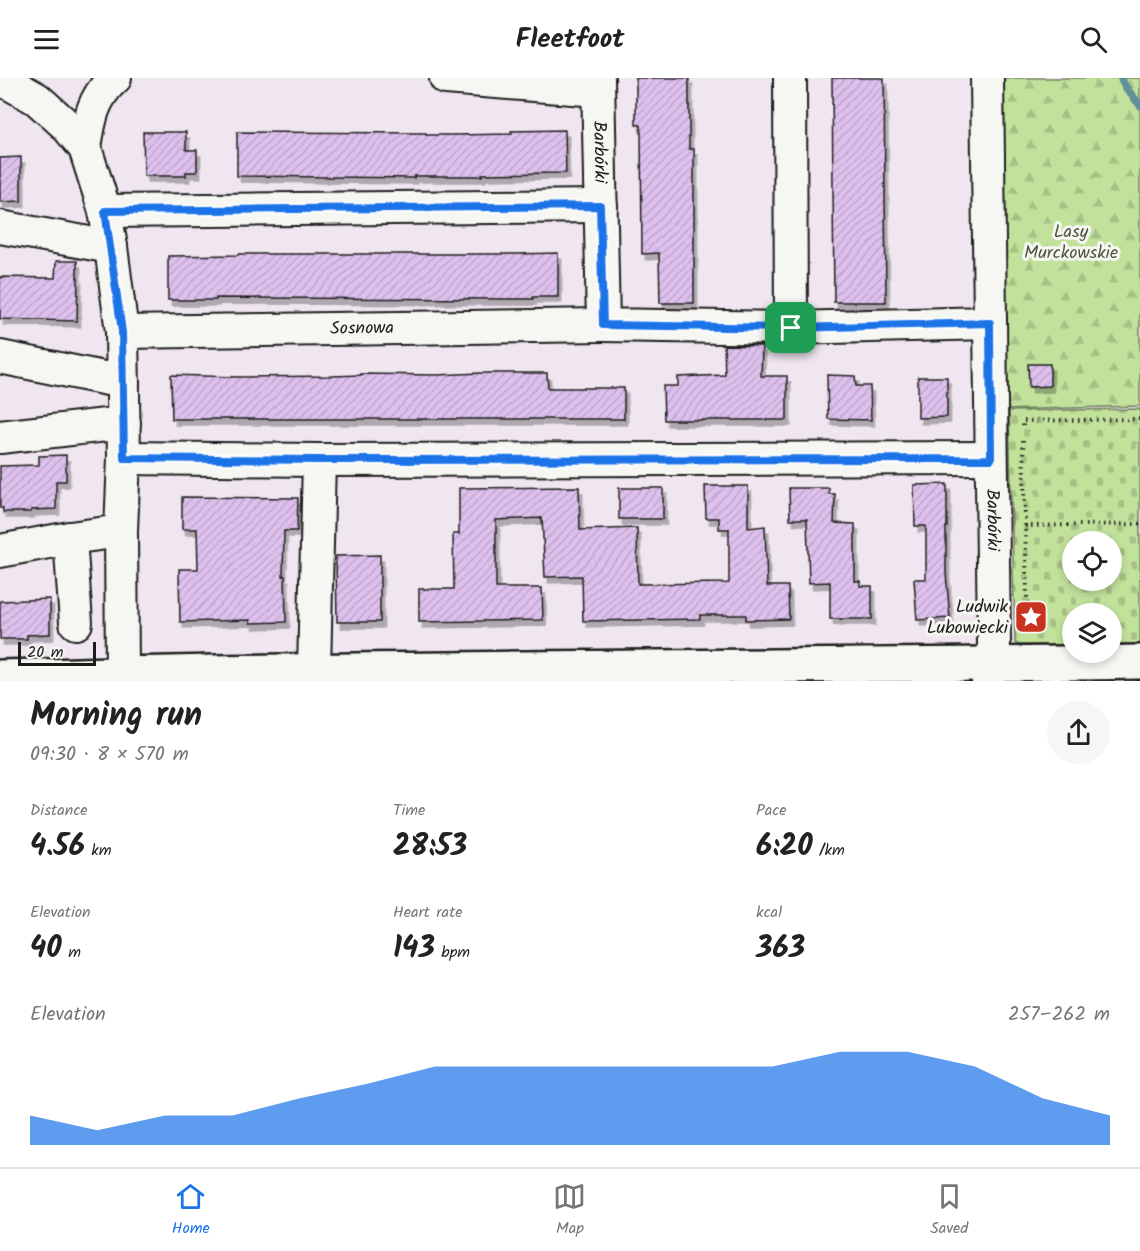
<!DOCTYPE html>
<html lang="en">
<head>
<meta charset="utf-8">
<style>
	:root { --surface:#fff; --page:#f6f6f6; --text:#222; --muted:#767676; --line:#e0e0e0; --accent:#1a73e8 }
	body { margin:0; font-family:Kalam,sans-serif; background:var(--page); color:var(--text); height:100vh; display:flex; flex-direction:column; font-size:22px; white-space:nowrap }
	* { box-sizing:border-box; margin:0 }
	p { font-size:20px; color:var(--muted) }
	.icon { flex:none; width:33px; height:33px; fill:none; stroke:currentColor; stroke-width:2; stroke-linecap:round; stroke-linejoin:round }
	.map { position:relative; height:603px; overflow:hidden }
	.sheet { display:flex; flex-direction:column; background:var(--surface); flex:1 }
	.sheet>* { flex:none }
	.fabs { position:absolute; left:1062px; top:453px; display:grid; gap:12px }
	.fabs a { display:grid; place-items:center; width:60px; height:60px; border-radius:50%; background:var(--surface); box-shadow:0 3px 9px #0003; font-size:30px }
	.scale { position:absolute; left:18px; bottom:15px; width:78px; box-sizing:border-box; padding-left:6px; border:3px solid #1c1c1c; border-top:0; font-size:16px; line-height:21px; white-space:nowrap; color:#1c1c1c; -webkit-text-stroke:4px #f6f6f2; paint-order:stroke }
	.pin { position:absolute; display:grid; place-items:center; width:51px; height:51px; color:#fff; margin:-26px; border-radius:12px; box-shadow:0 3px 9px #0006 }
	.round { display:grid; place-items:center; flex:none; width:63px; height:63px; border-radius:32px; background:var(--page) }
	.overview { display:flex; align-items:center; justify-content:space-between; height:102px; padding:0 30px }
	h1 { font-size:33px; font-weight:700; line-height:45px }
	.metrics { display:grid; grid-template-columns:repeat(3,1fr); gap:9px; height:102px; padding:6px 30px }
	.metrics div { display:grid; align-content:center }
	.metrics b { font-size:30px; font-weight:700 }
	.metrics small { font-size:16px; font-weight:400 }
	.metrics p { font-size:16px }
	.chart { height:168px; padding:12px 30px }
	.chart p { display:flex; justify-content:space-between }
	.chart svg { width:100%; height:108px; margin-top:6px; fill:var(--accent); opacity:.7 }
	header { display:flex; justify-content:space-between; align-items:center; height:78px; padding:0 30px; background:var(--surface); font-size:27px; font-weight:700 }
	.tab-bar { display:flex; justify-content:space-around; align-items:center; height:84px; border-top:2px solid var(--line); background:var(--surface); font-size:16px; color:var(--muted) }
	.tab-bar a { display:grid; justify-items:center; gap:3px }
	.tab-bar .on { color:var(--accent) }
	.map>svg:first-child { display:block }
	.forest { fill:url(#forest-firs); stroke:#6f7f5c; stroke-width:1.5 }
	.cemetery { fill:url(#cemetery-stones); stroke:#6f7f5c; stroke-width:1.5; fill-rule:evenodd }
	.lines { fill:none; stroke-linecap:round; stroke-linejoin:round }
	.stream { stroke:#61909a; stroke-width:8 }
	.building { fill:url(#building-hatch); stroke:#1c1c1c; stroke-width:1.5; filter:url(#shadow) }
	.street-casing { stroke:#1c1c1c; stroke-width:36 }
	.secondary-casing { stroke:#1c1c1c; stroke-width:38 }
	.path { stroke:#1c1c1c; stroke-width:4; stroke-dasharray:1.5 4.5; stroke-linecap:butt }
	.street { stroke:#f6f6f2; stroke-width:32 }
	.secondary { stroke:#f6f6f2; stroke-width:33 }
	.route-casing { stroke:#fff; stroke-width:12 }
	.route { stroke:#1a73e8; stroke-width:8 }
	.labels { text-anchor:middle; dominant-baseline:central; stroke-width:6; stroke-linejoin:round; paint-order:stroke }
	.street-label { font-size:18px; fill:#1c1c1c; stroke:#f6f6f2 }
	.park-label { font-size:18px; fill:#4e5742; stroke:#f6f6f2 }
	.poi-label { font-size:18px; fill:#1c1c1c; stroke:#f6f6f2; text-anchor:end }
</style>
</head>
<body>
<header><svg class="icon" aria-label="menu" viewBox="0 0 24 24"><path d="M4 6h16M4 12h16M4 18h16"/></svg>Fleetfoot<svg class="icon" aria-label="search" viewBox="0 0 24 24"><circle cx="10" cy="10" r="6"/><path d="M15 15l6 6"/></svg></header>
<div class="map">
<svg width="1140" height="603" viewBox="0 0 1140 603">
	<defs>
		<pattern id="forest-firs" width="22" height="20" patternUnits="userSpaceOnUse" patternTransform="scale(1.5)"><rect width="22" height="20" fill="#c2e29b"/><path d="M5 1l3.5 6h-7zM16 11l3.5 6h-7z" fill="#a6c185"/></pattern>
		<pattern id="cemetery-stones" width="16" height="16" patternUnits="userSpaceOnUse" patternTransform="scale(1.5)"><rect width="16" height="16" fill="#c2e29b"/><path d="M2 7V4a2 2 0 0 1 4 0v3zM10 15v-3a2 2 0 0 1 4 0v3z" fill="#a6c185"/></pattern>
		<pattern id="building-hatch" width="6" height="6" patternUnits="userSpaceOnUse" patternTransform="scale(1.5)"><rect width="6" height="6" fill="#dec0ed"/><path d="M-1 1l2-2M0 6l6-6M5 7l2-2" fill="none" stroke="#bea4cb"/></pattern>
		<filter id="shadow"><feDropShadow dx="3.5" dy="6" stdDeviation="0" flood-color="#0004"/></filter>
	</defs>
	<rect width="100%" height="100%" fill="#efe6f0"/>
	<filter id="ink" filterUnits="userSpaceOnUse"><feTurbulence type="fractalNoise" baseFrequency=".0167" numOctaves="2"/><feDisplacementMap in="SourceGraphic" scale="12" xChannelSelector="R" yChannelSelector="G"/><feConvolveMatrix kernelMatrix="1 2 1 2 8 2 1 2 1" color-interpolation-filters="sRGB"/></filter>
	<g filter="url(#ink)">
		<path class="forest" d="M 1000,0 L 1140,0 L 1140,328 L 1004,332 Z"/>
		<path class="cemetery" d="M 1140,331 L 1140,566 L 1112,566 L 1112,536 L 1072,536 L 1072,567 L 1020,567 L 1015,565 L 1009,333 ZM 1072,464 L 1112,464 L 1112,502 L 1072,502 Z"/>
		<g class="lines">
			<path class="stream" d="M 1121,0 L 1126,10 L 1140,27"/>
		</g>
		<path class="building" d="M 636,0 L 689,0 L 689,71 L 694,71 L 694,225 L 660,225 L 659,175 L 642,176 L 641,47 L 636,47 Z
			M 832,0 L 884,0 L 886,224 L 834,224 Z
			M 565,52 L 566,95 L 482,96 L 482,98 L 414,98 L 414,100 L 237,98 L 237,54 L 426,55 L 426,57 L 454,57 L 512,56 L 511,53 Z
			M 143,54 L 186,54 L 186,72 L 197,72 L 197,94 L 186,94 L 186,98 L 144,98 Z
			M 21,79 L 21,123 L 0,124 L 0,80 Z
			M 558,175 L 558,219 L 533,219 L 533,221 L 216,220 L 216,222 L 168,222 L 168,178 L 238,177 L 238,176 L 515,176 Z
			M 56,183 L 77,183 L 77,200 L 78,200 L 77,243 L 0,241 L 0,199 L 55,200 Z
			M 724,267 L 762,268 L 761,298 L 787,298 L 787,342 L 664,342 L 663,308 L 678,308 L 678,299 L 725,297 Z
			M 1028,286 L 1050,286 L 1050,308 L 1029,309 Z
			M 481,295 L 547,295 L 548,310 L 624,310 L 624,341 L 172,341 L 171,297 L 238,299 L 332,298 L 361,297 L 361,296 L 437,297 Z
			M 827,297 L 855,298 L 856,308 L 870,308 L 871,342 L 828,341 Z
			M 918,299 L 947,299 L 947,339 L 918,340 Z
			M 66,377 L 66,403 L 56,403 L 56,431 L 31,432 L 31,434 L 3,434 L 3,430 L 0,430 L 0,388 L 39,387 L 39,378 Z
			M 947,406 L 947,449 L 946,449 L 946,495 L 950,540 L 917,542 L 914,501 L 926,501 L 926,448 L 915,448 L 914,407 Z
			M 705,408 L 748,408 L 748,450 L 765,448 L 767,508 L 788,508 L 789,541 L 746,542 L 746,537 L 700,537 L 700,541 L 583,543 L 582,498 L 545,499 L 542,440 L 496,442 L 496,510 L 542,510 L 543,542 L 419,544 L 419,511 L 454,511 L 453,456 L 459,456 L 459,410 L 579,409 L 580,452 L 637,450 L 638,506 L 729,505 L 729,451 L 730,451 L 719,451 L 719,440 L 706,440 Z
			M 619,410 L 663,410 L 663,441 L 619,441 Z
			M 789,410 L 829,410 L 829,416 L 835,416 L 834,445 L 855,446 L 855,503 L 860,503 L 860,508 L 872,508 L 872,541 L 830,541 L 830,504 L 809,505 L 807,441 L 790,441 Z
			M 182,419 L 298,420 L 297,453 L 284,453 L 283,498 L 285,498 L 286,544 L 250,545 L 250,542 L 180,544 L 179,491 L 198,491 L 197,451 L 182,451 Z
			M 380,477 L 380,544 L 337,544 L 336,478 Z
			M 50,521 L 50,556 L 27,557 L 27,561 L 0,561 L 0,523 Z"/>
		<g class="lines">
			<defs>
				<g id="street">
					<path d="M 0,0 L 37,21 L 66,47 L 85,70 L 105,133 L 111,169 L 122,254 L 124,380 L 121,453 L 122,595"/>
					<path d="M 446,0 L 598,12"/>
					<path id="s1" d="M 598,0 L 603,247 L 791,250 L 990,245"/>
					<path d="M 790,0 L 791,250"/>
					<path id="s2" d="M 987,0 L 994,565 C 994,578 989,590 988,603"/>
					<path d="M 85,70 C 89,42 93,19 115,0"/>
					<path d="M 105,133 L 601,128"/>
					<path d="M 0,149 L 111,169"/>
					<path id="s3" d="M 122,254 L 603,247"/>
					<path d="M 0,279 L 123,304"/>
					<path d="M 0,359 L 124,345"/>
					<path d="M 124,380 L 319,382 L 991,380"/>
					<path d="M 70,460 L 76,545"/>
					<path d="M 0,473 L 70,460 L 121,453"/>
					<path d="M 314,592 L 319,382"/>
				</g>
				<path id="secondary" d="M 0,599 C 380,588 760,590 1140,584"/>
			</defs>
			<use href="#street" class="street-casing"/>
			<use href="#secondary" class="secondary-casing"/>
			<path class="path" d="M 1023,348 L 1023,343 L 1140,341
				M 1023,362 L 1028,556 L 1030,556
				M 1025,448 L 1140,446"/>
			<use href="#street" class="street"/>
			<use href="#secondary" class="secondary"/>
		</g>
	</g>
	<g class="lines" filter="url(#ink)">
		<defs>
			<path id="route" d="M 600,128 L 603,247 L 791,250 L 990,245 L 991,381 L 319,382 L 124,380 L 122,254 L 105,133 Z"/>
		</defs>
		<use href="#route" class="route-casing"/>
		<use href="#route" class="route"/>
	</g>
	<defs>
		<symbol id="sight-square" viewBox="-11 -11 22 22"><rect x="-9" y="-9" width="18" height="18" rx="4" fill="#c8321e" stroke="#f6f6f2"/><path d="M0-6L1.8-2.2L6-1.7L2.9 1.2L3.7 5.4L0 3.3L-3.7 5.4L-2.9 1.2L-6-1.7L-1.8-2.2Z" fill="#fff"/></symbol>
	</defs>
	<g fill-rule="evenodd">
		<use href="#sight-square" x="1012" y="520" width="38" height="38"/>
	</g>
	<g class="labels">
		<g class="street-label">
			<text stroke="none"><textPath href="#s1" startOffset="74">Barbórki</textPath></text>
			<text stroke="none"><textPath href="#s3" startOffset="240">Sosnowa</textPath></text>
			<text stroke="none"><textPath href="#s2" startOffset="442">Barbórki</textPath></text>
		</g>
		<g class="park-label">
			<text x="1071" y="154">Lasy<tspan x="1071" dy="21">Murckowskie</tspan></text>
		</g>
		<g class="poi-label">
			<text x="1008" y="529">Ludwik<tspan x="1008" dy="21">Lubowiecki</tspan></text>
		</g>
	</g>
</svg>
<div class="fabs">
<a><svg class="icon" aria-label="locate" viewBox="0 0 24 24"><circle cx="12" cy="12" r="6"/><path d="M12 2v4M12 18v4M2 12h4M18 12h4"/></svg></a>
<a><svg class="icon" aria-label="layers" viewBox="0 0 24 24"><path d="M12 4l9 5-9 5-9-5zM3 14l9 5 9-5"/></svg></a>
</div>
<div class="scale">20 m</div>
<div class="pin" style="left:791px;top:250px;background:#1e9e55"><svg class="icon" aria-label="arrive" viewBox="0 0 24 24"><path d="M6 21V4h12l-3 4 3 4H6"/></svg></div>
</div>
<section class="sheet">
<div class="overview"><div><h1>Morning run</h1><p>09:30 · 8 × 570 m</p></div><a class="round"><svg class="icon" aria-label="share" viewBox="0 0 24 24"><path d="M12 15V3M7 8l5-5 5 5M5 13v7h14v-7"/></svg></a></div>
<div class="metrics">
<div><p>Distance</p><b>4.56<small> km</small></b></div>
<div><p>Time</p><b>28:53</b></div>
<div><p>Pace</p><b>6:20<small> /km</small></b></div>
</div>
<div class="metrics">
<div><p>Elevation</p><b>40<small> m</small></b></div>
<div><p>Heart rate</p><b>143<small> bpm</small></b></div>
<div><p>kcal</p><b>363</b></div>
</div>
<div class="chart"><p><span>Elevation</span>257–262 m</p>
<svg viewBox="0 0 160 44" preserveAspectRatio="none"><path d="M0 44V32L10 38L20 32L30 32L40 25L50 19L60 12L70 12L80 12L90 12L100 12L110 12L120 6L130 6L140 12L150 25L160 32V44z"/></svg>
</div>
</section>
<nav class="tab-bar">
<a class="on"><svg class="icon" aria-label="home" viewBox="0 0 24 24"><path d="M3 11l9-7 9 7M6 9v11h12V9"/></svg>Home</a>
<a><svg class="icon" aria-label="map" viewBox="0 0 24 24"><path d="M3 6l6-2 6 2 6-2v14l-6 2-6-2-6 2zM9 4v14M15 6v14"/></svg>Map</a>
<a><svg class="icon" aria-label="saved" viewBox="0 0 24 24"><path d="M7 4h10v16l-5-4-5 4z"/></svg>Saved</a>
</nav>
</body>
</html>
